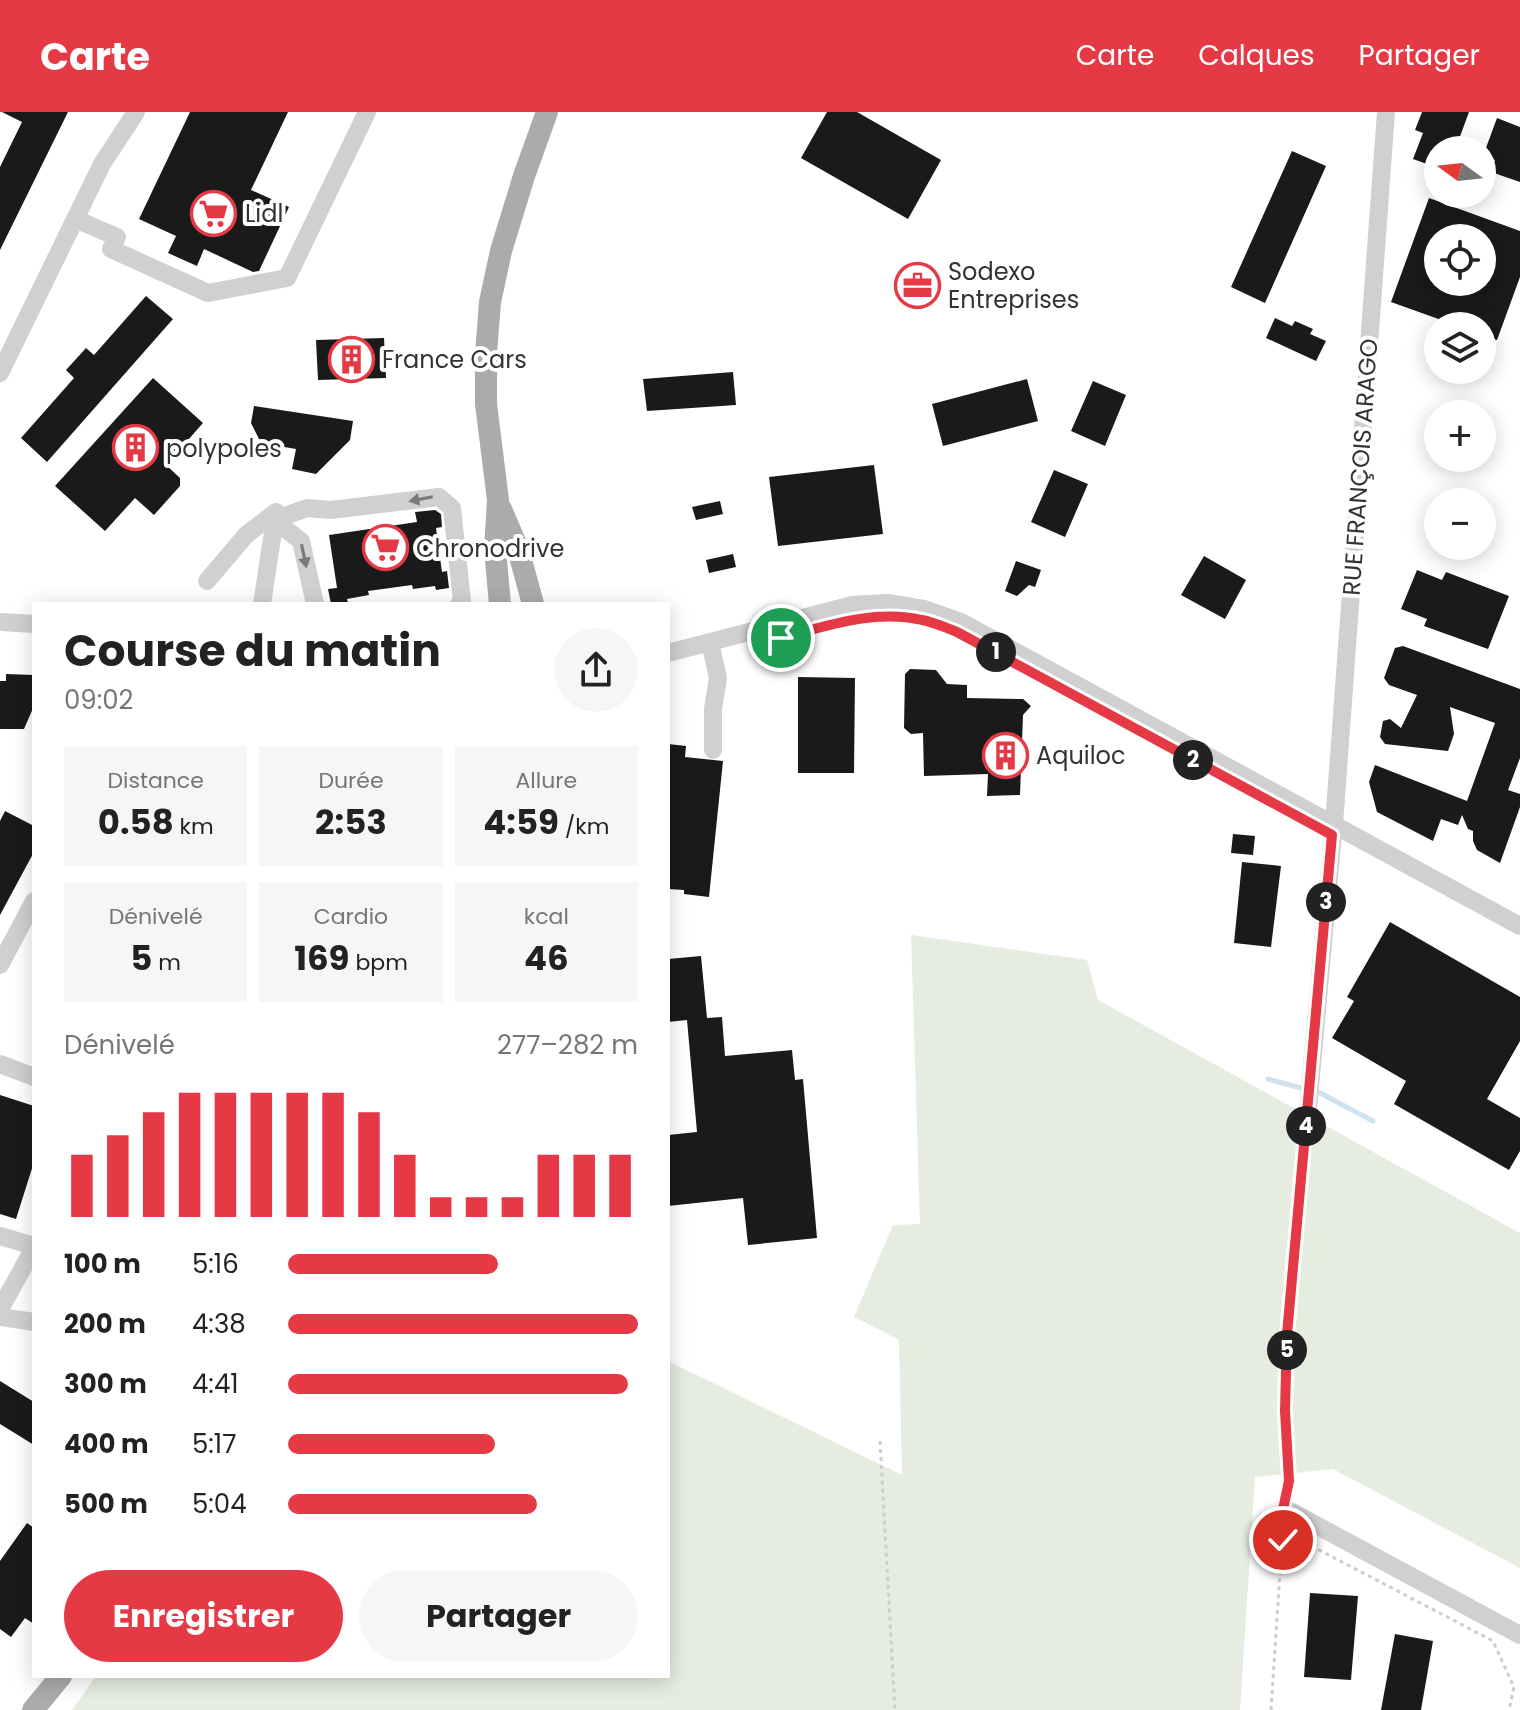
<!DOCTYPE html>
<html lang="fr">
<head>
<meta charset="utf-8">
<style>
	:root { --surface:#fff; --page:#f6f6f6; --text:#222; --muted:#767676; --accent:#e63946 }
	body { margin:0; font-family:Poppins,sans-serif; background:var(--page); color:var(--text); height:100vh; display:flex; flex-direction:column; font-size:30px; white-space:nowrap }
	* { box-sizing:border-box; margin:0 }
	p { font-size:26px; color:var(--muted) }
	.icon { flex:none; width:44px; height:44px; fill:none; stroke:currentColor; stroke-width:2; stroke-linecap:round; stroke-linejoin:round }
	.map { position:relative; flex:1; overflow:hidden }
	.sheet { position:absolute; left:32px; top:490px; width:638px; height:1076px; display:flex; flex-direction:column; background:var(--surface); border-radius:0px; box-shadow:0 4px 20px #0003 }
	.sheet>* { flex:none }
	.needle { width:52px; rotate:285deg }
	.fabs { position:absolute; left:1424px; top:24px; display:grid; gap:16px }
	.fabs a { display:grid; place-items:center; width:72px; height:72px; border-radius:50%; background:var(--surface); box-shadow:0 4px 20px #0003; font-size:40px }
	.pin { position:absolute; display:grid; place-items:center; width:68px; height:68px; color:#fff; margin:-34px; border:4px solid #fff; border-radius:50%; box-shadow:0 2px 8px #0007 }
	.km { position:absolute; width:40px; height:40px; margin:-20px; border-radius:50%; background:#222; color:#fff; font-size:22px; line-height:40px; text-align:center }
	.round { display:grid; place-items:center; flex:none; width:84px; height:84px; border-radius:42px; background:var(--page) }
	.head { display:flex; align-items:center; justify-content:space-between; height:136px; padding:0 32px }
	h1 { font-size:44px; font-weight:700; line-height:60px }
	.metrics { display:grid; grid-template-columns:repeat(3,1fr); gap:12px; height:136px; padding:8px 32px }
	.metrics div { display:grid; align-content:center; border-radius:0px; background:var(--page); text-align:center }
	.metrics b { font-size:34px; font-weight:700 }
	.metrics small { font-size:22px; font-weight:400 }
	.metrics p { font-size:22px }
	.chart { height:224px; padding:16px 32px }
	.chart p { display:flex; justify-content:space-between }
	.chart svg { width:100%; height:144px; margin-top:8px; stroke:var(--accent); stroke-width:6 }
	.primary-button { display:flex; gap:16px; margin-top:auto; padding:16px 32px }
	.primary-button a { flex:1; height:92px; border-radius:48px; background:var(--accent); color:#fff; font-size:32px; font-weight:700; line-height:92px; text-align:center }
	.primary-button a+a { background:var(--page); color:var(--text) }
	ul { padding:0 32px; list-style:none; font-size:26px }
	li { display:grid; grid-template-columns:128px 96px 1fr; align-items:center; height:60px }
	li i { height:20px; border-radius:10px; background:var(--accent) }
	header { display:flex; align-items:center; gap:48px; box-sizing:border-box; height:112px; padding:0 40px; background:var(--accent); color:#fff }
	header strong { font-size:38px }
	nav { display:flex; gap:44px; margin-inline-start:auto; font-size:28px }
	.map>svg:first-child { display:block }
	.green { fill:#e6ecdf }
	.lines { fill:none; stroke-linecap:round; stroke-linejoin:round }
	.stream { stroke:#cfe2ee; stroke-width:5 }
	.building { fill:#1a1a1a; fill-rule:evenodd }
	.path { stroke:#cdcdcd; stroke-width:3; stroke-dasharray:4 4; stroke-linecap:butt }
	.minor { stroke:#d0d0d0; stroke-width:18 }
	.major { stroke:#ababab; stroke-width:22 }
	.oneway { fill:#7a7a7a }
	.route-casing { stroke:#fff; stroke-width:16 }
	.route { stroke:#e63946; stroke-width:10 }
	.labels { text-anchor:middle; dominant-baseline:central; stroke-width:8; stroke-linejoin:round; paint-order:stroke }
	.poi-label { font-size:24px; fill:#333; stroke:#fff; text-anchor:start }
	.street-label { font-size:24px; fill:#333; stroke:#fff }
</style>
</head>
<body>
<header>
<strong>Carte</strong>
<nav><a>Carte</a><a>Calques</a><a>Partager</a></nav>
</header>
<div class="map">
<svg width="1520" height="1598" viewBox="0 0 1520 1598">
	<rect width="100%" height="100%" fill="#fff"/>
	<path class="green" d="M 911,823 L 1087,848 L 1098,888 L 1520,1121 L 1520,1456 L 1333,1357 L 1255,1365 L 1240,1598 L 72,1598 L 96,1564 L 668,1564 L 668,1249 L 902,1363 L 899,1228 L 854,1205 L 893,1113 L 920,1112 Z"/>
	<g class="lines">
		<path class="stream" d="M 1268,967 L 1305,977
			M 1320,981 L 1373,1009"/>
	</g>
	<path class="building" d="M 2,0 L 68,0 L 0,138 L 0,55 L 22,10 Z
		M 190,0 L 288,0 L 251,78 L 289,95 L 259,159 L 253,160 L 204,137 L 197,154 L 168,141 L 176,124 L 139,107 Z
		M 827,0 L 857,0 L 941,48 L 908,107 L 801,46 Z
		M 1422,0 L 1469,0 L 1455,38 L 1438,38 L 1438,56 L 1413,47 L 1423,21 L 1415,18 Z
		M 1497,6 L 1520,15 L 1520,70 L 1491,60 L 1495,48 L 1483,44 Z
		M 1292,39 L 1326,54 L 1265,191 L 1231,175 Z
		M 1429,86 L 1520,119 L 1520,165 L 1497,228 L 1482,223 L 1482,214 L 1458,214 L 1391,190 ZM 1438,126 L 1482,126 L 1482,170 L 1438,170 Z
		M 146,184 L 173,207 L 47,350 L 21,326 L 74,266 L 66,258 L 86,236 L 94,243 Z
		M 1275,206 L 1292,214 L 1295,209 L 1313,217 L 1310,222 L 1326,229 L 1316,249 L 1266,226 Z
		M 384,226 L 386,266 L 318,268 L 316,228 Z
		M 733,260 L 736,293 L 647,299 L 643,267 Z
		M 153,266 L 203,311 L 166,353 L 180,366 L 180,374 L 154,403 L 135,386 L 105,419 L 55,374 Z
		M 1027,267 L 1038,309 L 943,334 L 932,292 Z
		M 1093,269 L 1126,283 L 1105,334 L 1071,319 Z
		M 254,294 L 353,309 L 350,328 L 316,362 L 292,357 L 296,337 L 261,331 L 251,311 Z
		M 874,353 L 883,422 L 778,434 L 769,365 Z
		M 1054,358 L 1088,372 L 1065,425 L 1031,410 Z
		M 720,389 L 723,402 L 696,408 L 692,395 Z
		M 435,398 L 441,402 L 442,415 L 436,416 L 442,460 L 447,459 L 449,476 L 436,478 L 435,474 L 413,477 L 412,473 L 368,479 L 369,483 L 347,487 L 348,491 L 331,492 L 328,477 L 337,476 L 329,423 L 417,410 L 415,400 Z
		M 733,442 L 736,455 L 709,461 L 706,448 Z
		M 1204,444 L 1246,468 L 1225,507 L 1181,483 Z
		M 1016,449 L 1041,458 L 1035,475 L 1029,473 L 1017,484 L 1005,479 Z
		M 1417,458 L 1442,468 L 1446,460 L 1509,484 L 1488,537 L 1424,514 L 1427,507 L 1401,497 Z
		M 1403,534 L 1520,577 L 1520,646 L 1508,678 L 1520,682 L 1520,695 L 1500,751 L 1477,738 L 1473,729 L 1473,719 L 1468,717 L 1462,703 L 1458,713 L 1441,707 L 1433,729 L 1377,700 L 1369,670 L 1375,653 L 1467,689 L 1495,611 L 1450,595 L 1454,622 L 1448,639 L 1385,632 L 1380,625 L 1383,609 L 1390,607 L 1401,616 L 1417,583 L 1389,573 L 1384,566 L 1395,536 Z
		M 910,557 L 936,558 L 947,572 L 967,573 L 967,586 L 1023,587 L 1031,594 L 1023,603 L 1020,683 L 987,684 L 988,662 L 924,664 L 923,621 L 911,622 L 904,616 L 905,562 Z
		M 6,562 L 34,563 L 34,594 L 24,617 L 0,617 L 0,569 L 6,569 Z
		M 798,565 L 855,566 L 854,661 L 798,661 Z
		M 668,632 L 686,634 L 685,645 L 723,649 L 709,785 L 684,782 L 684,778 L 668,777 Z
		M 5,699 L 34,714 L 34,740 L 0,803 L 0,709 Z
		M 1233,722 L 1255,724 L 1253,743 L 1231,741 Z
		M 1242,750 L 1281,754 L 1271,835 L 1234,831 Z
		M 1390,810 L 1520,885 L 1520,929 L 1487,987 L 1520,1006 L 1520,1039 L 1509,1058 L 1394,992 L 1406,969 L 1332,926 L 1354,889 L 1347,885 Z
		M 701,844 L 707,906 L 722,905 L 725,944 L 792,938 L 795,968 L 803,967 L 817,1126 L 748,1133 L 743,1086 L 668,1094 L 668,1023 L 697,1020 L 687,908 L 668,910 L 668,847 Z
		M 0,983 L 34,994 L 34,1050 L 16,1107 L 0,1102 Z
		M 0,1269 L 34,1290 L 34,1333 L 0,1312 Z
		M 27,1411 L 34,1416 L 34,1512 L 25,1506 L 11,1525 L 0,1517 L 0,1449 Z
		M 1310,1481 L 1358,1484 L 1351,1568 L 1304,1565 Z
		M 1395,1522 L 1433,1529 L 1421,1598 L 1381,1598 Z"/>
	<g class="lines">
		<path class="path" d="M 880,1329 L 895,1598
			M 1286,1387 L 1289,1369 L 1285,1299 L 1287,1222 L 1305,1024
			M 1283,1419 L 1493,1529 L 1514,1575 L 1509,1598
			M 1271,1598 L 1283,1414"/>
		<path class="minor" d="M 75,107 L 117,125 L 111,137 L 208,181 L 287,166 L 367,0
			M 0,261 L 102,52 L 136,0
			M 274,408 L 307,396 L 331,398 L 439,385 L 452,396 L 462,489 L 459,492
			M 274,408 L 301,429 L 315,492
			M 207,469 L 246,423 L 276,400
			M 262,492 L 276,400
			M 0,510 L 34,512
			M 710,530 L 718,566 L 713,597 L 713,638
			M 668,541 L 852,493 L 888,491 L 924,497 L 961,510 L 1520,814
			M 0,853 L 34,789
			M 0,952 L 34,965
			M 1307,1008 L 1335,699 L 1386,0
			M 0,1124 L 34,1134
			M 0,1197 L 34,1136
			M 0,1205 L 34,1210
			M 1292,1400 L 1520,1523"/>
		<path class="major" d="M 501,397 L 518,437 L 533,492
			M 500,492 L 495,438 L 498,388 L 486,292 L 486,242 L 490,190 L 501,139 L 524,64 L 547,0
			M 33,1598 L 61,1564"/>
	</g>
	<defs><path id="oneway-solid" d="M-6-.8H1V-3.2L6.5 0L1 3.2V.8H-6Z" transform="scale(2)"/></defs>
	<g class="oneway">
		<use href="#oneway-solid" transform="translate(421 387) rotate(169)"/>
		<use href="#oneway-solid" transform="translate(304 444) rotate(78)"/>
	</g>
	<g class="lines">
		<defs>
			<path id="route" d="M 781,526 C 826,514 874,497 922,508 C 934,510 946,516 957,520 L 1332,723 L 1287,1222 L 1285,1299 L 1289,1369 L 1282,1402 L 1283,1428"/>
		</defs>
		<use href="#route" class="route-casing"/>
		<use href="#route" class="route"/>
	</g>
	<defs>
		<symbol id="supermarket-ring" viewBox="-11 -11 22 22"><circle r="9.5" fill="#fff" stroke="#e63946" stroke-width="1.5"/><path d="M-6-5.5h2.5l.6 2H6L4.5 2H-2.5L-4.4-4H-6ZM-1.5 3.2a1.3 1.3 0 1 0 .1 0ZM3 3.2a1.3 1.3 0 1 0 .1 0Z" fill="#e63946"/></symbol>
		<symbol id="office-ring" viewBox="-11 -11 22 22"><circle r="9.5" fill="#fff" stroke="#e63946" stroke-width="1.5"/><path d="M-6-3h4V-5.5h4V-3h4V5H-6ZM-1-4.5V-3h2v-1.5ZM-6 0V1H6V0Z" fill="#e63946"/></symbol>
		<symbol id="building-ring" viewBox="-11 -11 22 22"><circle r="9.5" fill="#fff" stroke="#e63946" stroke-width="1.5"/><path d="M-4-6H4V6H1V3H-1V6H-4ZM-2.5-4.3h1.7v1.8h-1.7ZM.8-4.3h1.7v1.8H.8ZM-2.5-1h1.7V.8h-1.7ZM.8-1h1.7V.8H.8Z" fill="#e63946"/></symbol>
	</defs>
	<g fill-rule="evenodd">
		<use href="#supermarket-ring" x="188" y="76" width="51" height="51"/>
		<use href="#office-ring" x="892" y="148" width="51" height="51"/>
		<use href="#building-ring" x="326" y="222" width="51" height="51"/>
		<use href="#building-ring" x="110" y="310" width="51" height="51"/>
		<use href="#supermarket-ring" x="360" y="410" width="51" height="51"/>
		<use href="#building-ring" x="980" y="618" width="51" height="51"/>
	</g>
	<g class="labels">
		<g class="poi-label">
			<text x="245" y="101">Lidl</text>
			<text x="948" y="159">Sodexo<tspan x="948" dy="28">Entreprises</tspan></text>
			<text x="382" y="247">France Cars</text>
			<text x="166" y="336">polypoles</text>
			<text x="416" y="436">Chronodrive</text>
			<text x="1036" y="643">Aquiloc</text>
		</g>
		<g class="street-label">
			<text transform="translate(1360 355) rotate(-86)">RUE FRANÇOIS ARAGO</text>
		</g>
	</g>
</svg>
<div class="fabs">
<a><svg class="needle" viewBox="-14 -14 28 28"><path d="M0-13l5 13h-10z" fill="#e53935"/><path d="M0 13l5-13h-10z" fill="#767676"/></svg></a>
<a><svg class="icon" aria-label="locate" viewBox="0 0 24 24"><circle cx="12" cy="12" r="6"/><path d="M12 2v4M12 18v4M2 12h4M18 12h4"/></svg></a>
<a><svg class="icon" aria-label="layers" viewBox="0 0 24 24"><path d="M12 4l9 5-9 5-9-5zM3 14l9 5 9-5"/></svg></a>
<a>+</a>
<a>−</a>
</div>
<div class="pin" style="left:781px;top:526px;background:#1e9e55"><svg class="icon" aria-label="arrive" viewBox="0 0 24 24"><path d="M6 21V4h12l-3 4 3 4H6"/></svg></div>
<div class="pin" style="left:1283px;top:1428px;background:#d93025"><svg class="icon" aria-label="check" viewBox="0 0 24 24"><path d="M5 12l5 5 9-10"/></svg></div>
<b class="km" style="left:996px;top:540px">1</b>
<b class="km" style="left:1193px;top:648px">2</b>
<b class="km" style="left:1326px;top:790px">3</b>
<b class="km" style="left:1306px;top:1014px">4</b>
<b class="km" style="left:1287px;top:1238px">5</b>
<section class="sheet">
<div class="head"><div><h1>Course du matin</h1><p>09:02</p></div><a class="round"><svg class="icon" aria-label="share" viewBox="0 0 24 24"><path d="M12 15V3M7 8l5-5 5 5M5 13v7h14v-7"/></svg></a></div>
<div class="metrics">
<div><p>Distance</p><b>0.58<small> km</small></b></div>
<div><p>Durée</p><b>2:53</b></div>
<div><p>Allure</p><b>4:59<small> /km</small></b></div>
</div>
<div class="metrics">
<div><p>Dénivelé</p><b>5<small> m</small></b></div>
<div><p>Cardio</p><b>169<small> bpm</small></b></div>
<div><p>kcal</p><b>46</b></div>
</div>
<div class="chart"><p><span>Dénivelé</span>277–282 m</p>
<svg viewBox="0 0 160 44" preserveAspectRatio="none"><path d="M5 44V25M15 44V19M25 44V12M35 44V6M45 44V6M55 44V6M65 44V6M75 44V6M85 44V12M95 44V25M105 44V38M115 44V38M125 44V38M135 44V25M145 44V25M155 44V25"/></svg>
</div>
<ul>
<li><b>100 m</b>5:16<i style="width:60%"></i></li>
<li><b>200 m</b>4:38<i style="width:100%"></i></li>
<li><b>300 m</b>4:41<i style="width:97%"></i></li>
<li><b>400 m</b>5:17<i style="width:59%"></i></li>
<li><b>500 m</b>5:04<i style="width:71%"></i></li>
</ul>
<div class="primary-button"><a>Enregistrer</a><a>Partager</a></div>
</section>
</div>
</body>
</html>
